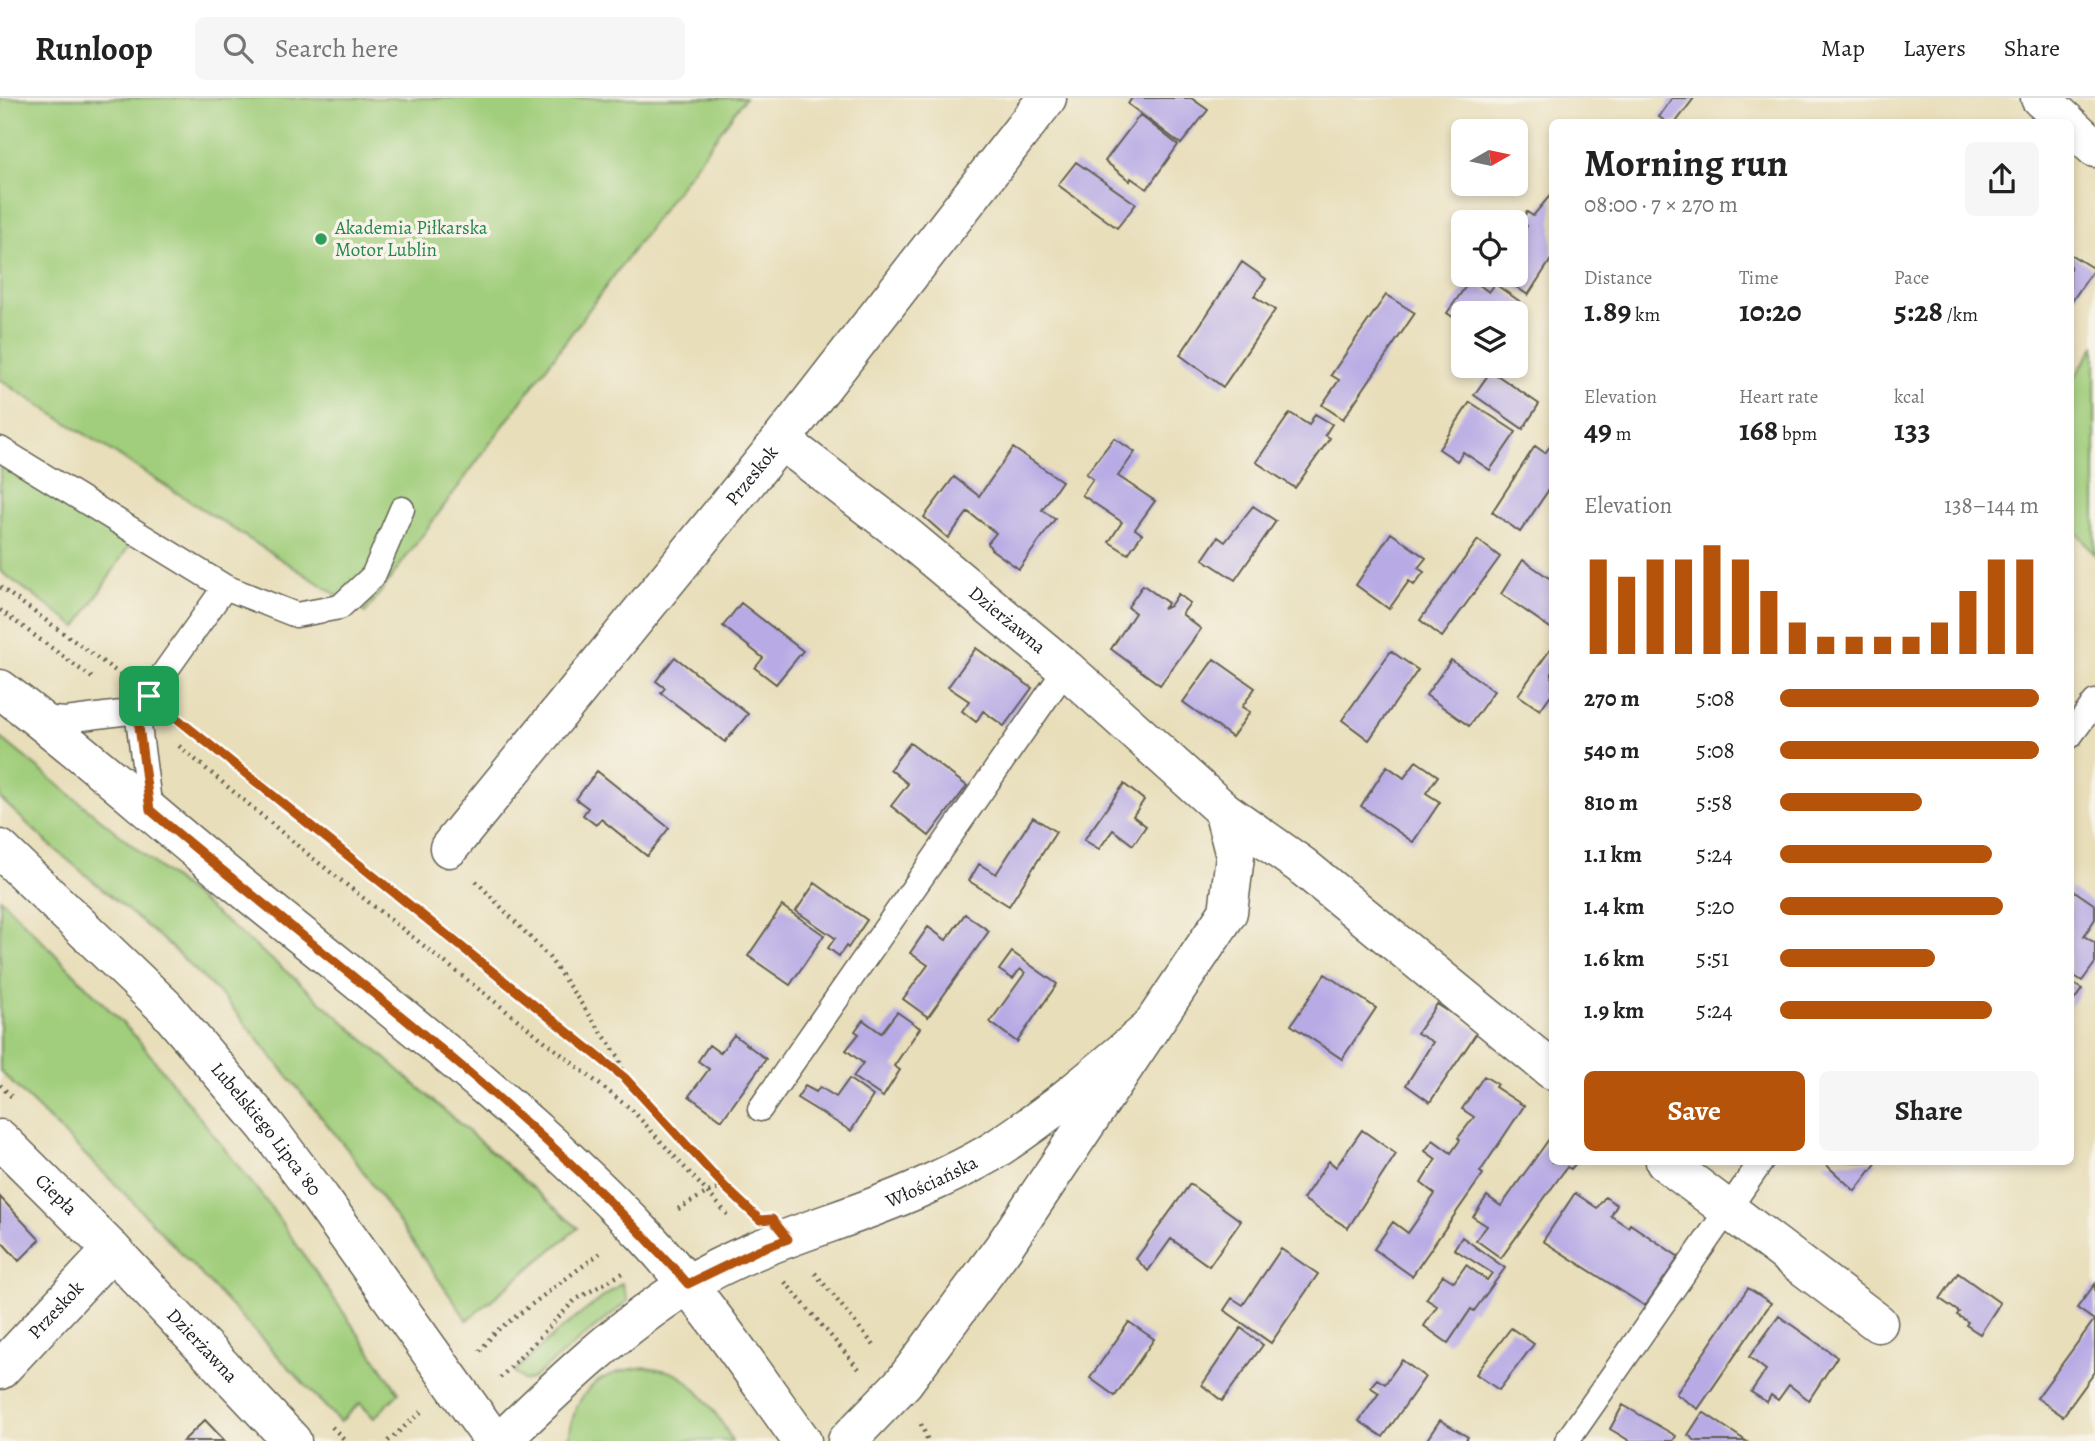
<!DOCTYPE html>
<html lang="en">
<head>
<meta charset="utf-8">
<style>
	:root { --surface:#fff; --page:#f6f6f6; --text:#222; --muted:#767676; --line:#e0e0e0; --accent:#b45309 }
	body { margin:0; font-family:Alegreya,serif; background:var(--page); color:var(--text); height:100vh; display:flex; flex-direction:column; font-size:26px; white-space:nowrap }
	* { box-sizing:border-box; margin:0 }
	p { font-size:23px; color:var(--muted) }
	.icon { flex:none; width:38px; height:38px; fill:none; stroke:currentColor; stroke-width:2; stroke-linecap:round; stroke-linejoin:round }
	.map { position:relative; flex:1; overflow:hidden }
	.drawer { position:absolute; left:1549px; top:21px; width:525px; height:1046px; display:flex; flex-direction:column; background:var(--surface); border-radius:10px; box-shadow:0 4px 10px #0003 }
	.drawer>* { flex:none }
	.needle { width:46px; rotate:81deg }
	.tools { position:absolute; left:1451px; top:21px; display:grid; gap:14px }
	.tools a { display:grid; place-items:center; width:77px; height:77px; border-radius:10px; background:var(--surface); box-shadow:0 4px 10px #0003; font-size:35px }
	.pin { position:absolute; display:grid; place-items:center; width:60px; height:60px; color:#fff; margin:-30px; border-radius:14px; box-shadow:0 4px 10px #0006 }
	.round { display:grid; place-items:center; flex:none; width:74px; height:74px; border-radius:10px; background:var(--page) }
	.overview { display:flex; align-items:center; justify-content:space-between; height:119px; padding:0 35px }
	h1 { font-size:38px; font-weight:600; line-height:52px }
	.metrics { display:grid; grid-template-columns:repeat(3,1fr); gap:10px; height:119px; padding:7px 35px }
	.metrics div { display:grid; align-content:center }
	.metrics b { font-size:30px; font-weight:600 }
	.metrics small { font-size:19px; font-weight:400 }
	.metrics p { font-size:19px }
	.chart { height:196px; padding:14px 35px }
	.chart p { display:flex; justify-content:space-between }
	.chart svg { width:100%; height:126px; margin-top:7px; stroke:var(--accent); stroke-width:6 }
	.button { display:flex; gap:14px; margin-top:auto; padding:14px 35px }
	.button a { flex:1; height:80px; border-radius:10px; background:var(--accent); color:#fff; font-size:28px; font-weight:600; line-height:80px; text-align:center }
	.button a+a { background:var(--page); color:var(--text) }
	ul { padding:0 35px; list-style:none; font-size:23px }
	li { display:grid; grid-template-columns:112px 84px 1fr; align-items:center; height:52px }
	li i { height:18px; border-radius:9px; background:var(--accent) }
	header { display:flex; align-items:center; gap:42px; box-sizing:border-box; height:98px; padding:0 35px; background:var(--surface); border-bottom:2px solid var(--line) }
	header strong { font-size:33px }
	nav { display:flex; gap:38px; margin-inline-start:auto; font-size:24px }
	.search { width:490px; height:63px; background:var(--page); display:flex; align-items:center; gap:18px; box-sizing:border-box; padding:0 24px; border-radius:10px; color:var(--muted); font-size:26px }
	.map>svg:first-child { display:block }
	.green { fill:#a1ce7c; stroke:#5e754c; stroke-width:2 }
	.building { fill:#b8aae5 }
	.lines { fill:none; stroke-linecap:round; stroke-linejoin:round }
	.service-casing { stroke:#636053; stroke-width:27 }
	.minor-casing { stroke:#636053; stroke-width:41 }
	.secondary-casing { stroke:#636053; stroke-width:41 }
	.path { stroke:#636053; stroke-width:4.5; stroke-dasharray:2 5; stroke-linecap:butt }
	.service { stroke:#fff; stroke-width:24 }
	.minor { stroke:#fff; stroke-width:38 }
	.secondary { stroke:#fff; stroke-width:38 }
	.route-casing { stroke:#fff; stroke-width:14 }
	.route { stroke:#b45309; stroke-width:9 }
	.leisure-dot { fill:#2e9e5b; stroke:#f7f3e8; stroke-width:2.5 }
	.labels { text-anchor:middle; dominant-baseline:central; stroke-width:7; stroke-linejoin:round; paint-order:stroke }
	.leisure-label { font-size:19px; fill:#27864d; stroke:#f7f3e8; text-anchor:start }
	.street-label { font-size:19px; fill:#1c1c1c; stroke:#f7f3e8 }
</style>
</head>
<body>
<header>
<strong>Runloop</strong>
<div class="search"><svg class="icon" aria-label="search" viewBox="0 0 24 24"><circle cx="10" cy="10" r="6"/><path d="M15 15l6 6"/></svg>Search here</div>
<nav><a>Map</a><a>Layers</a><a>Share</a></nav>
</header>
<div class="map">
<svg width="2095" height="1343" viewBox="0 0 2095 1343">
	<rect width="100%" height="100%" fill="#f7f3e8"/>
	<filter id="ink" filterUnits="userSpaceOnUse"><feTurbulence type="fractalNoise" baseFrequency=".0143" numOctaves="2"/><feDisplacementMap in="SourceGraphic" scale="14" xChannelSelector="R" yChannelSelector="G"/><feConvolveMatrix kernelMatrix="1 2 1 2 8 2 1 2 1" color-interpolation-filters="sRGB"/></filter>
	<filter id="wash" filterUnits="userSpaceOnUse"><feTurbulence type="fractalNoise" baseFrequency=".00686" numOctaves="4" result="noise"/><feDisplacementMap in="SourceGraphic" scale="28" xChannelSelector="R" yChannelSelector="G"/><feGaussianBlur stdDeviation="1.57" result="paint"/><feColorMatrix in="noise" values="0 0 0 0 0 0 0 0 0 0 0 0 0 0 0 0 0 1.4 0 .05"/><feComposite in="paint" operator="in"/></filter>
	<g filter="url(#wash)">
		<rect width="100%" height="100%" fill="#e8deba"/>
		<path class="green" d="M 0,0 L 745,0 L 365,515 L 0,282 Z
			M 2095,248 L 2095,457 L 2070,426 L 2070,286 Z
			M 0,368 L 132,443 L 77,529 L 0,473 Z
			M 0,639 L 293,879 L 578,1130 L 467,1222 L 348,1052 L 225,901 L 170,848 L 49,746 L 0,700 Z
			M 0,800 L 136,939 L 270,1108 L 399,1295 L 374,1320 L 360,1305 L 340,1324 L 128,1099 L 0,973 Z
			M 622,1185 L 628,1203 L 533,1280 L 525,1283 L 514,1274 L 556,1235 Z
			M 647,1269 C 659,1271 674,1273 684,1281 C 702,1294 723,1324 732,1343 L 569,1343 C 573,1292 599,1273 647,1269 Z"/>
		<g id="blocks">
			<path class="building" d="M 1132,0 L 1191,0 L 1208,12 L 1181,46 L 1128,6 Z
				M 1672,0 L 1694,0 L 1676,24 L 1667,24 L 1659,19 Z
				M 1140,17 L 1178,47 L 1147,91 L 1131,80 L 1130,83 L 1105,63 Z
				M 1076,64 L 1136,106 L 1117,130 L 1058,87 Z
				M 1552,95 L 1552,160 L 1528,197 L 1499,177 L 1516,177 L 1516,144 L 1527,128 L 1521,123 L 1527,114 L 1533,118 Z
				M 2070,156 L 2094,171 L 2070,206 Z
				M 1242,164 L 1266,181 L 1254,198 L 1275,212 L 1223,289 L 1180,257 Z
				M 1471,181 L 1489,194 L 1495,186 L 1525,207 L 1516,220 L 1516,215 L 1463,215 L 1463,226 L 1447,215 Z
				M 1386,197 L 1415,215 L 1343,321 L 1322,307 L 1339,282 L 1331,277 Z
				M 1491,273 L 1539,306 L 1523,331 L 1474,297 Z
				M 1470,304 L 1516,334 L 1490,372 L 1463,354 L 1457,363 L 1439,351 Z
				M 1290,315 L 1309,327 L 1315,316 L 1332,326 L 1325,337 L 1330,340 L 1295,390 L 1256,364 Z
				M 1114,340 L 1135,354 L 1118,378 L 1155,403 L 1135,431 L 1142,436 L 1128,456 L 1109,444 L 1122,424 L 1082,397 L 1093,381 L 1086,376 Z
				M 1552,346 L 1552,387 L 1520,434 L 1492,414 L 1535,348 L 1545,355 Z
				M 1013,350 L 1062,383 L 1042,412 L 1055,421 L 1019,471 L 991,451 L 988,445 L 996,435 L 968,414 L 948,440 L 924,419 L 954,379 L 979,398 Z
				M 1253,408 L 1276,423 L 1235,482 L 1203,461 L 1218,439 L 1225,444 Z
				M 1391,435 L 1426,460 L 1418,470 L 1424,474 L 1414,487 L 1409,483 L 1389,511 L 1356,487 Z
				M 1478,442 L 1500,459 L 1442,539 L 1420,522 Z
				M 1523,462 L 1552,482 L 1552,531 L 1501,496 Z
				M 1143,487 L 1168,505 L 1163,511 L 1170,508 L 1178,496 L 1190,505 L 1182,516 L 1201,531 L 1160,587 L 1111,551 L 1135,515 L 1128,509 Z
				M 741,505 L 803,553 L 776,586 L 755,570 L 763,560 L 723,528 Z
				M 1552,549 L 1552,595 L 1540,612 L 1518,597 Z
				M 976,550 L 1032,590 L 1004,628 L 983,613 L 976,624 L 962,613 L 969,603 L 948,589 Z
				M 1391,553 L 1418,572 L 1369,642 L 1342,622 Z
				M 675,559 L 748,616 L 725,644 L 661,595 L 665,590 L 656,583 Z
				M 1214,561 L 1255,590 L 1242,609 L 1250,614 L 1232,639 L 1183,604 Z
				M 1451,562 L 1494,593 L 1469,628 L 1426,597 Z
				M 910,645 L 967,688 L 929,738 L 891,708 L 908,686 L 890,671 Z
				M 1416,663 L 1438,678 L 1426,695 L 1440,704 L 1413,744 L 1361,708 L 1387,668 L 1404,680 Z
				M 597,673 L 669,730 L 647,758 L 601,721 L 596,727 L 583,717 L 588,710 L 576,701 Z
				M 1124,686 L 1144,702 L 1133,718 L 1146,728 L 1133,747 L 1113,732 L 1099,751 L 1084,742 Z
				M 1033,719 L 1056,734 L 1009,808 L 969,783 L 979,766 L 996,776 Z
				M 815,785 L 867,822 L 848,850 L 846,848 L 839,858 L 828,850 L 835,840 L 796,813 Z
				M 2070,790 L 2095,807 L 2095,821 L 2084,838 L 2095,845 L 2095,865 L 2082,883 L 2070,875 Z
				M 782,808 L 824,837 L 790,887 L 748,858 Z
				M 965,816 L 989,833 L 928,919 L 903,901 L 928,867 L 910,855 L 928,829 L 946,842 Z
				M 1012,854 L 1057,886 L 1017,944 L 990,924 L 1025,875 L 1020,871 L 1013,881 L 999,872 Z
				M 1325,876 L 1376,910 L 1342,961 L 1291,927 Z
				M 2070,884 L 2082,891 L 2070,908 Z
				M 1437,906 L 1478,933 L 1430,1004 L 1406,987 L 1433,944 L 1417,935 Z
				M 897,914 L 920,930 L 894,968 L 900,972 L 883,999 L 853,979 L 863,965 L 846,952 L 859,936 L 855,933 L 863,922 L 881,935 Z
				M 734,937 L 766,961 L 722,1022 L 689,998 L 709,971 L 698,963 L 709,947 L 720,955 Z
				M 1484,978 L 1497,986 L 1495,989 L 1524,1008 L 1480,1074 L 1483,1076 L 1412,1178 L 1374,1151 L 1393,1124 L 1408,1135 L 1435,1096 L 1421,1085 L 1436,1061 L 1425,1053 L 1433,1042 L 1451,1055 L 1460,1042 L 1458,1040 L 1474,1019 L 1462,1011 Z
				M 849,981 L 873,998 L 851,1033 L 797,1000 L 805,988 L 816,994 L 820,989 L 836,999 Z
				M 1362,1032 L 1396,1056 L 1348,1130 L 1303,1101 L 1329,1063 L 1336,1069 Z
				M 1552,1037 L 1552,1064 L 1577,1064 L 1571,1071 L 1567,1069 L 1501,1160 L 1476,1142 L 1487,1128 L 1473,1119 L 1487,1098 L 1501,1108 Z
				M 1823,1064 L 1877,1064 L 1855,1093 Z
				M 1190,1086 L 1241,1123 L 1209,1168 L 1171,1141 L 1148,1173 L 1136,1161 Z
				M 1575,1095 L 1597,1110 L 1605,1099 L 1617,1107 L 1611,1118 L 1628,1129 L 1630,1126 L 1679,1159 L 1645,1208 L 1543,1143 Z
				M 0,1099 L 40,1142 L 19,1163 L 0,1142 Z
				M 1462,1139 L 1505,1170 L 1474,1213 L 1471,1211 L 1448,1245 L 1424,1228 L 1437,1208 L 1426,1201 L 1443,1177 L 1454,1184 L 1466,1167 L 1487,1182 L 1492,1175 L 1454,1151 Z
				M 1281,1151 L 1318,1176 L 1271,1245 L 1224,1212 L 1232,1200 L 1243,1207 Z
				M 1958,1175 L 2000,1205 L 1980,1236 L 1966,1227 L 1968,1224 L 1957,1217 L 1959,1214 L 1940,1201 Z
				M 2095,1186 L 2095,1274 L 2063,1318 L 2037,1300 L 2094,1222 L 2077,1210 Z
				M 1748,1190 L 1771,1205 L 1698,1311 L 1676,1296 Z
				M 1779,1218 L 1837,1259 L 1809,1302 L 1789,1287 L 1778,1302 L 1771,1297 L 1767,1304 L 1751,1294 L 1766,1272 L 1749,1259 Z
				M 1129,1224 L 1154,1241 L 1115,1298 L 1090,1280 Z
				M 1241,1230 L 1263,1247 L 1222,1303 L 1202,1287 Z
				M 1511,1230 L 1534,1246 L 1499,1292 L 1476,1276 Z
				M 1402,1262 L 1425,1279 L 1383,1339 L 1359,1323 L 1379,1295 L 1370,1289 L 1377,1281 L 1385,1286 Z
				M 1623,1307 L 1676,1338 L 1673,1343 L 1630,1343 L 1610,1331 Z
				M 1703,1314 L 1746,1343 L 1696,1343 L 1688,1337 Z
				M 205,1322 L 225,1343 L 183,1343 Z
				M 1440,1322 L 1468,1339 L 1465,1343 L 1426,1343 Z"/>
		</g>
	</g>
	<g filter="url(#ink)">
		<use href="#blocks" fill-opacity="0" stroke="#636053" stroke-width="2"/>
		<g class="lines">
			<defs>
				<path id="service" d="M 0,351 L 225,489 L 296,517 L 340,509 L 373,478 L 402,411
					M 137,613 L 150,712
					M 39,620 L 66,622 L 137,613 L 225,489
					M 2070,638 L 2095,604
					M 760,1011 L 1066,571
					M 1567,1343 L 1761,1064"/>
				<g id="minor">
					<path d="M 2040,0 L 2067,24"/>
					<path d="M 2070,27 L 2095,50"/>
					<path id="s1" d="M 781,342 L 905,437 L 1066,571 L 1223,712 L 1301,767 L 1552,972"/>
					<path id="s2" d="M 449,750 L 781,342 L 1047,0"/>
					<path id="s3" d="M 0,1041 L 112,1152 L 292,1343"/>
					<path d="M 1665,1064 L 1878,1225"/>
					<path id="s4" d="M 0,1272 L 112,1152"/>
					<path id="s5" d="M 501,1343 C 559,1287 618,1230 687,1187 C 761,1141 852,1123 931,1085 C 953,1075 976,1064 996,1051 C 1050,1016 1098,975 1146,934"/>
					<path d="M 847,1343 L 904,1284 L 1003,1150 L 1228,814 L 1235,758 L 1223,712"/>
				</g>
				<g id="secondary">
					<path d="M 0,591 C 83,653 159,723 240,788 C 379,901 523,1010 647,1140 C 705,1202 752,1274 802,1343"/>
					<path id="s6" d="M 0,751 L 165,909 L 266,1028 L 321,1101 L 494,1343"/>
				</g>
			</defs>
			<use href="#service" class="service-casing"/>
			<use href="#minor" class="minor-casing"/>
			<use href="#secondary" class="secondary-casing"/>
			<path class="path" d="M 0,489 L 121,577
				M 0,512 L 95,582
				M 175,619 L 625,980 L 725,1089 L 749,1112
				M 179,648 L 310,758 L 632,1012 L 730,1119
				M 476,783 L 548,858 L 618,958 L 624,978
				M 0,987 L 14,1001
				M 678,1111 L 708,1094 L 725,1089
				M 815,1175 L 876,1250
				M 785,1184 L 859,1271
				M 480,1253 L 495,1234 L 600,1155
				M 500,1280 L 575,1202 L 623,1175
				M 921,1326 L 928,1343
				M 332,1329 L 346,1343
				M 388,1343 L 421,1314"/>
			<use href="#service" class="service"/>
			<use href="#minor" class="minor"/>
			<use href="#secondary" class="secondary"/>
		</g>
	</g>
	<g class="lines" filter="url(#ink)">
		<defs>
			<path id="route" d="M 149,598 L 625,980 L 725,1089 L 760,1122 L 772,1121 L 788,1141 L 758,1152 L 688,1186 C 529,1006 332,867 150,712 L 137,613 Z"/>
		</defs>
		<use href="#route" class="route-casing"/>
		<use href="#route" class="route"/>
	</g>
	<circle class="leisure-dot" cx="321" cy="141" r="7"/>
	<g class="labels">
		<g class="leisure-label">
			<text x="335" y="130">Akademia Piłkarska<tspan x="335" dy="22">Motor Lublin</tspan></text>
		</g>
		<g class="street-label">
			<text stroke="none"><textPath href="#s2" startOffset="480">Przeskok</textPath></text>
			<text stroke="none"><textPath href="#s1" startOffset="289">Dzierżawna</textPath></text>
			<text stroke="none"><textPath href="#s6" startOffset="387">Lubelskiego Lipca '80</textPath></text>
			<text stroke="none"><textPath href="#s5" startOffset="509">Włościańska</textPath></text>
			<text stroke="none"><textPath href="#s3" startOffset="79">Ciepła</textPath></text>
			<text stroke="none"><textPath href="#s4" startOffset="82">Przeskok</textPath></text>
			<text stroke="none"><textPath href="#s3" startOffset="289">Dzierżawna</textPath></text>
		</g>
	</g>
</svg>
<div class="tools">
<a><svg class="needle" viewBox="-14 -14 28 28"><path d="M0-13l5 13h-10z" fill="#e53935"/><path d="M0 13l5-13h-10z" fill="#767676"/></svg></a>
<a><svg class="icon" aria-label="locate" viewBox="0 0 24 24"><circle cx="12" cy="12" r="6"/><path d="M12 2v4M12 18v4M2 12h4M18 12h4"/></svg></a>
<a><svg class="icon" aria-label="layers" viewBox="0 0 24 24"><path d="M12 4l9 5-9 5-9-5zM3 14l9 5 9-5"/></svg></a>
</div>
<div class="pin" style="left:149px;top:598px;background:#1e9e55"><svg class="icon" aria-label="arrive" viewBox="0 0 24 24"><path d="M6 21V4h12l-3 4 3 4H6"/></svg></div>
<section class="drawer">
<div class="overview"><div><h1>Morning run</h1><p>08:00 · 7 × 270 m</p></div><a class="round"><svg class="icon" aria-label="share" viewBox="0 0 24 24"><path d="M12 15V3M7 8l5-5 5 5M5 13v7h14v-7"/></svg></a></div>
<div class="metrics">
<div><p>Distance</p><b>1.89<small> km</small></b></div>
<div><p>Time</p><b>10:20</b></div>
<div><p>Pace</p><b>5:28<small> /km</small></b></div>
</div>
<div class="metrics">
<div><p>Elevation</p><b>49<small> m</small></b></div>
<div><p>Heart rate</p><b>168<small> bpm</small></b></div>
<div><p>kcal</p><b>133</b></div>
</div>
<div class="chart"><p><span>Elevation</span>138–144 m</p>
<svg viewBox="0 0 160 44" preserveAspectRatio="none"><path d="M5 44V11M15 44V17M25 44V11M35 44V11M45 44V6M55 44V11M65 44V22M75 44V33M85 44V38M95 44V38M105 44V38M115 44V38M125 44V33M135 44V22M145 44V11M155 44V11"/></svg>
</div>
<ul>
<li><b>270 m</b>5:08<i style="width:100%"></i></li>
<li><b>540 m</b>5:08<i style="width:100%"></i></li>
<li><b>810 m</b>5:58<i style="width:55%"></i></li>
<li><b>1.1 km</b>5:24<i style="width:82%"></i></li>
<li><b>1.4 km</b>5:20<i style="width:86%"></i></li>
<li><b>1.6 km</b>5:51<i style="width:60%"></i></li>
<li><b>1.9 km</b>5:24<i style="width:82%"></i></li>
</ul>
<div class="button"><a>Save</a><a>Share</a></div>
</section>
</div>
</body>
</html>
